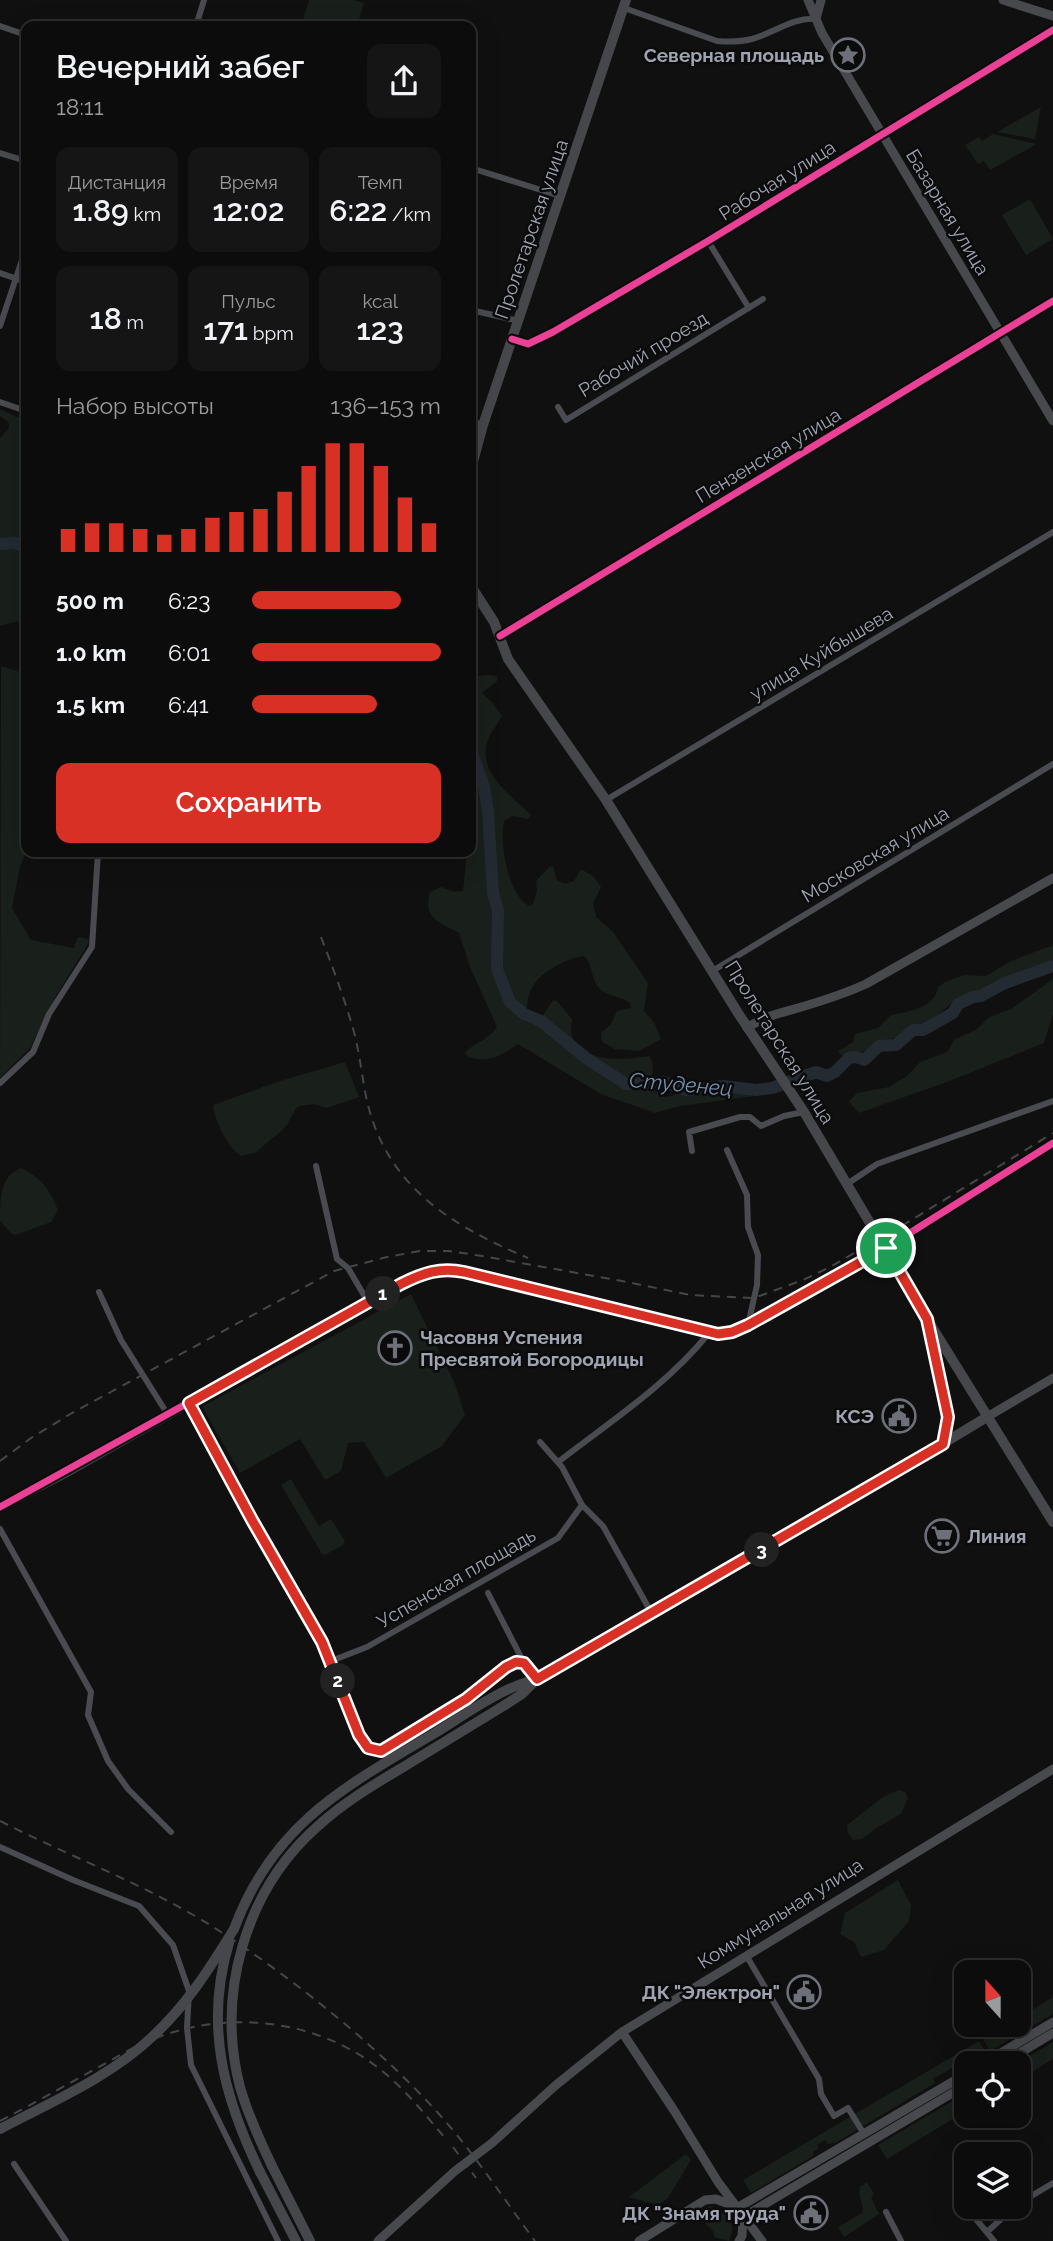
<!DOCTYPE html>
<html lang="ru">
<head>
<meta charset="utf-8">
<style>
	:root { --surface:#0c0c0c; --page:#151515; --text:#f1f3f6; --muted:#9a9b9d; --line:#2c2c2d; --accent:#d93025 }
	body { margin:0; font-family:Raleway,sans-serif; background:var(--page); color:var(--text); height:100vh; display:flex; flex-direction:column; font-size:26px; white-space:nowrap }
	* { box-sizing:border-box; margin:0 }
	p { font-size:23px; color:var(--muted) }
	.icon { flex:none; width:38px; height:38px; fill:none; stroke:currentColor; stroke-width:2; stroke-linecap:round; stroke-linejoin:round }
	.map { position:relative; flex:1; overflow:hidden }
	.side { position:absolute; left:21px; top:21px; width:455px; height:836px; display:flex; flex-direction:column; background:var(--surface); border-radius:14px; box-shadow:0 7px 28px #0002,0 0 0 2px var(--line) }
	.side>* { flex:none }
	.needle { width:46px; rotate:339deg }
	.buttons { position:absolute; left:954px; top:1960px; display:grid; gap:14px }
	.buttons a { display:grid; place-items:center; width:77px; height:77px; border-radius:14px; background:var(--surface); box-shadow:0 7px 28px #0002,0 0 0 2px var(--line); font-size:35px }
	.pin { position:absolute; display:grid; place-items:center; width:60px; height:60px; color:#fff; margin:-30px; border:4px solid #fff; border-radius:50%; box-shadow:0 2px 7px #0007 }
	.km { position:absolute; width:35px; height:35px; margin:-18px; border-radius:50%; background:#222; color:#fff; font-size:19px; line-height:35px; text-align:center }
	.round { display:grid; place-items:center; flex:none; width:74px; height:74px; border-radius:14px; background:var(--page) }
	.head { display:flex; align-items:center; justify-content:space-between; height:119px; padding:0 35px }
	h1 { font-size:32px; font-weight:600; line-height:52px }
	.figures { display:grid; grid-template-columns:repeat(3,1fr); gap:10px; height:119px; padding:7px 35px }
	.figures div { display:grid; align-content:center; border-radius:14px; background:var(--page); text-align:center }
	.figures b { font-size:30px; font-weight:600 }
	.figures small { font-size:19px; font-weight:400 }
	.figures p { font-size:19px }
	.chart { height:196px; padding:14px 35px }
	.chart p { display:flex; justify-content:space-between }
	.chart svg { width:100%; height:126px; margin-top:7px; stroke:var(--accent); stroke-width:6 }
	.action { display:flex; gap:14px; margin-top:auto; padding:14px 35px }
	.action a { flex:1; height:80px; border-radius:14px; background:var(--accent); color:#fff; font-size:28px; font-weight:600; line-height:80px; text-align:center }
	ul { padding:0 35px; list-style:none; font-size:23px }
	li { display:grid; grid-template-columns:112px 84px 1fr; align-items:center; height:52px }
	li i { height:18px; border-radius:9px; background:var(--accent) }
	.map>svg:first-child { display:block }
	.green { fill:#191f1a }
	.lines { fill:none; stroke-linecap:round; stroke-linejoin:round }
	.river { stroke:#242a32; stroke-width:12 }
	.street { stroke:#4a4b50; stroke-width:6 }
	.secondary { stroke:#48494d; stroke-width:9 }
	.primary { stroke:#46474b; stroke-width:10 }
	.rail { stroke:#444649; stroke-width:2; stroke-dasharray:9 7; stroke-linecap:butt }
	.primary-bridge { stroke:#46474b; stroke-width:10 }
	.cycleway-casing { stroke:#0b0b0c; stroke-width:11 }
	.cycleway { stroke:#ea4096; stroke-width:7 }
	.route-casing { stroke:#fff; stroke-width:14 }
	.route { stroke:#d93025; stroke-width:9 }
	.labels { text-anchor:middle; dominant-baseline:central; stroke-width:5; stroke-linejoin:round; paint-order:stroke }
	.poi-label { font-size:19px; font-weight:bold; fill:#a0a4b2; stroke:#0b0b0c; text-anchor:end }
	.street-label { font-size:19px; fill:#a0a4b2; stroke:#0b0b0c }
	.water-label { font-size:21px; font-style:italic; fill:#7590af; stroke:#0b0b0c }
</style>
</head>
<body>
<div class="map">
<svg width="1053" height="2241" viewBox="0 0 1053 2241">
	<rect width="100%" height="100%" fill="#101010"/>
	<path class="green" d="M 309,0 L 353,0 L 364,3 L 357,26 L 301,26 Z
		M 1041,107 L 1035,139 L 997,132 Z
		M 993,134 L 1037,144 L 990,170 L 984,161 L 978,164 L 965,145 L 979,137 L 982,141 Z
		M 1030,199 L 1053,239 L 1026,255 L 1002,215 Z
		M 0,409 L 26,421 L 26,619 L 0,626 L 0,438 L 9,428 L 9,423 L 0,416 Z
		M 1,666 L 26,674 L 26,852 L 20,867 L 12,908 L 31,940 L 74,948 L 78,937 L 89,939 L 87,946 L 57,994 L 30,1048 L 0,1078 Z
		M 488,675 L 497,676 L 497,681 L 482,693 L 492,702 L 502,716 C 498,724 491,731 488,740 C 476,772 511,795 531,815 L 528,819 L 513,816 L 504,821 C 499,843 508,894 529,906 L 533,904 L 537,891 L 536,881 L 549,867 L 553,866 L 557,880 L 565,884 L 574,881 L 581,869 L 593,876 L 601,887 L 593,903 L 596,917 L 613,932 L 648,983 L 644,1011 L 654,1022 L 661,1039 L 640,1051 L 615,1049 L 602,1042 L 601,1033 L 611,1024 L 617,1011 L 631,1008 L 630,1003 C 621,996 606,996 599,988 C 590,978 594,966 584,956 C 574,957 567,960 558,965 C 534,978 526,990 527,1018 L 531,1021 L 540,1020 L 553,1000 L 557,1001 L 572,1019 C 572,1024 570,1031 572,1036 C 582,1064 627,1060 649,1056 C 660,1072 641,1084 665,1097 C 677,1097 683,1086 695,1085 L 753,1092 L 755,1096 L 680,1106 L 655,1113 L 601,1094 L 518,1044 C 501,1056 488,1063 468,1057 L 465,1053 C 474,1042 486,1042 497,1027 L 470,967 L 459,933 C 441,922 422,920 430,892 L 441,887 L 454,892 L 463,891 L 467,852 L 471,852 L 471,677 Z
		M 1053,945 L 1053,961 L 987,989 L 958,998 L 935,1017 L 901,1036 L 876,1043 L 859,1054 L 844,1059 L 838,1051 L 853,1042 L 855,1034 L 878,1028 L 891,1015 C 908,1012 935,1008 938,987 L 945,982 L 964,975 L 986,976 L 1011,961 Z
		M 1053,979 L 1053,1014 L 1044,1043 L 947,1082 L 859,1113 L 849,1102 L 857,1093 L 889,1087 L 907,1076 L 920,1062 L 947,1052 L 954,1040 L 977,1029 L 989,1017 L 1011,1009 Z
		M 345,1062 L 359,1097 L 327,1108 L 314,1104 L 300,1106 L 296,1108 L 287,1125 L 280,1132 L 255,1153 L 241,1156 C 227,1147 215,1121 213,1105 L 280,1081 Z
		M 21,1168 C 41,1177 50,1190 58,1210 L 51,1222 L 16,1235 L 12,1234 L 0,1221 C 0,1200 0,1175 21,1168 Z
		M 411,1294 L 455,1384 L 465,1415 L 442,1446 L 386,1478 L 364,1442 L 348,1443 L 341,1471 L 325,1480 L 300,1439 L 240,1473 L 206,1414 L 203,1406 Z
		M 291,1479 L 319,1526 L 331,1519 L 345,1541 L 343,1545 L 325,1555 L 322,1554 L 281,1485 Z
		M 899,1790 L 905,1792 L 908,1798 L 901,1814 L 878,1827 L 862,1839 L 853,1840 L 848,1833 L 847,1825 L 883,1797 Z
		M 898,1880 L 911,1905 L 909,1921 L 884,1950 L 861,1957 L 854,1942 L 840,1934 L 845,1913 Z
		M 1053,1997 L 1053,2014 L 990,2051 L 983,2039 L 1007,2025 L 1018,2025 L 1019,2018 Z
		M 979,2041 L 986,2053 L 981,2056 L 978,2053 L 933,2079 L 935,2083 L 835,2143 L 827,2144 L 825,2140 L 817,2145 L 819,2148 L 814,2151 L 813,2156 L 751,2193 L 743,2180 Z
		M 1053,2042 L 1053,2059 L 1019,2080 L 1018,2063 L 1017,2063 Z
		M 966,2093 L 966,2111 L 887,2159 L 878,2145 Z
		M 686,2154 L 691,2160 L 668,2198 L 658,2205 L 629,2197 Z
		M 867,2182 L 874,2194 L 871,2197 L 879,2214 L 844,2237 L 838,2227 L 862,2213 C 865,2204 857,2199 860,2187 Z
		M 708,2207 C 727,2207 738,2224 729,2241 L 714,2237 L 713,2231 L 705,2223 Z"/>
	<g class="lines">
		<path class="river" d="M 0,544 L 15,543 L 26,547
			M 471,750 L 484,786 L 488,812 L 493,893 L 498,911 L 497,969 L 510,1002 L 524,1014 L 541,1021 L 586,1058 L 626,1084 L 664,1082 L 686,1090 L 724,1086 L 756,1090 L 772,1088 L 816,1072 L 827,1076 L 835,1072 L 849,1058 L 856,1057 L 864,1060 L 879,1046 L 896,1045 L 913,1030 L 923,1030 L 953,1013 L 958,1004 L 973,997 L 981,996 L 1005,983 L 1053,966"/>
		<path class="street" d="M 624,8 L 717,41 C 729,42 740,42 752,39 C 774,33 793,17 816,19
			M 0,26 L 26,35
			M 196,26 L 204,0
			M 0,153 L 26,161
			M 471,168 L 560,196
			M 708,241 L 749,308
			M 0,273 L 26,282
			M 471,310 L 519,321
			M 0,326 L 26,248
			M 512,339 L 528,344 L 553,332 L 708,241 L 1053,30
			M 0,402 L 26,411
			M 558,407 L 566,420 L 763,299
			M 471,421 L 483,425
			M 500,636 L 1053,301
			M 606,800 L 1053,532
			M 714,970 L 1053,764
			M 0,1083 L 33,1052 L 49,1014 L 92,947 L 98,852
			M 727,1150 L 747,1195 L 748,1227 L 758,1255 L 757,1285 L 748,1325
			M 692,1151 L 689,1132 L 740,1117 L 750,1117 L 761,1126 L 784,1116 L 804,1112
			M 316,1166 L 337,1259 L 348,1268 L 368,1302
			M 847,1184 L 877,1164 L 1053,1101
			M 886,1248 L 1053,1143
			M 99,1292 L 121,1340 L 168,1415
			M 540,1442 L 562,1467 L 582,1505 L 603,1526 L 652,1614
			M 558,1462 C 611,1421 667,1385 709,1333
			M 0,1529 L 91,1692 L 88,1715 L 108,1761 L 128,1789 L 171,1832
			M 488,1593 L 524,1663
			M 331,1661 L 367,1647 L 558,1538 L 582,1505
			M 0,1847 L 73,1880 L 139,1906 L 173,1945 L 189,1991 L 187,2028 L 191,2065 L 278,2241
			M 746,1955 L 819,2079 L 821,2094 L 834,2116 L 848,2108 L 864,2134
			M 14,2164 L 66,2241
			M 958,2197 L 966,2207
			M 1018,2204 L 1053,2183
			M 966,2207 L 994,2241
			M 886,2212 L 901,2241
			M 987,2232 L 1014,2207"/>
		<path class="secondary" d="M 808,0 L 822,33 L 1053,421
			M 1003,0 L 1053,16
			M 816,19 L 821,0
			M 747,1028 C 763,1017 780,1013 798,1008 C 822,1001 844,994 866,984 L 1053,878
			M 189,1403 L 252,1520 L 322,1642 L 359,1733 L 368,1748 L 381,1751 L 466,1699 L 506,1667 L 516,1662 L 524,1663 L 537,1679
			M 987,1417 L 1053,1378
			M 0,1507 L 64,1474 L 368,1302 C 400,1285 428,1265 464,1272 L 718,1334 L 731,1332 L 748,1325 L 886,1248
			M 622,2032 L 675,2112 L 718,2182 L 762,2241
			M 984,2063 L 1053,2022
			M 1003,2063 L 1053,2033
			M 737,2208 L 966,2074
			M 743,2217 L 966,2085
			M 378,2241 L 455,2171 L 492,2143 L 556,2085 L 622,2032 L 1053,1769
			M 639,2241 L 705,2200 L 716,2199 L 736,2207
			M 739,2241 L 742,2236 L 743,2217"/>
		<path class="primary" d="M 471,469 L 483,425 L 626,0
			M 471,586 L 494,622 L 508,659 L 606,800 L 738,1013 L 804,1112 L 927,1319 L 1053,1522
			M 928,1326 L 948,1417 L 943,1443
			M 505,1705 L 522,1694 L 537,1679 L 853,1498 L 987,1417
			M 234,1929 C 273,1824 344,1787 435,1733 C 466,1714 498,1690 533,1680
			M 272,2166 L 310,2241
			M 260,2172 L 296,2241"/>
		<path class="rail" d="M 321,937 C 333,968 345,1000 354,1032 C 360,1055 362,1078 367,1101 C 387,1187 452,1226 528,1258
			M 0,1461 L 31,1438 L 72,1413 L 334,1271 L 387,1257 L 420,1251 L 449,1251 L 482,1256 L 622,1281 L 690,1295 L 754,1298 L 803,1280 L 830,1267 L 905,1224 L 1053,1133
			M 0,1821 C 69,1856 144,1884 210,1925 C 289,1975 376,2044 439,2114 C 474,2153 503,2198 535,2241
			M 0,2121 C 33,2104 66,2085 99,2067 C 117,2057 136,2045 156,2038 C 233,2008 325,2021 387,2075 C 409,2094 427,2117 445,2138
			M 453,2147 L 476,2178"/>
		<path class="primary-bridge" d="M 229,1943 C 204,2025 224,2098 260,2172
			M 0,2129 C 51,2102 110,2077 152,2037 C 186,2006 210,1968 234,1929
			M 272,2166 C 260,2141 248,2115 240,2087 C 216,1994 245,1890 318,1826 C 344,1802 375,1784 405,1766 C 439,1745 472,1725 505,1705"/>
		<defs>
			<path id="cycleway" d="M 512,339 L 528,344 L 553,332 L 708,241 L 1053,30
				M 500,636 L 1053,301
				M 0,1507 L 419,1275 L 442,1269 L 452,1270 L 709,1333 L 731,1332 L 886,1248 L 1053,1143"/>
		</defs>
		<use href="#cycleway" class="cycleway-casing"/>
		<use href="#cycleway" class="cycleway"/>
	</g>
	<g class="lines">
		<defs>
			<path id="route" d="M 886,1248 L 927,1319 L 948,1417 L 943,1444 L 537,1679 L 524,1663 L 516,1662 L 506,1667 L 466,1699 L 381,1751 L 368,1748 L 359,1735 L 322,1642 L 252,1520 L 189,1403 L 401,1284 C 423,1273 440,1267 464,1272 L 718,1334 L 732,1332 L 748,1325 Z"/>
		</defs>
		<use href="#route" class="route-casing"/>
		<use href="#route" class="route"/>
	</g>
	<defs>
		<symbol id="sight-ring" viewBox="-11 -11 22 22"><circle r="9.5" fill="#0b0b0c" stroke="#6e7079" stroke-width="1.5"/><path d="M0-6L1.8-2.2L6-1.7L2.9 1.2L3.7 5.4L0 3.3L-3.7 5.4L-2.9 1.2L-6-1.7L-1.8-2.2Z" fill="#6e7079"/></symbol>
		<symbol id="church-ring" viewBox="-11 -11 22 22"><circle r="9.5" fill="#0b0b0c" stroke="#6e7079" stroke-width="1.5"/><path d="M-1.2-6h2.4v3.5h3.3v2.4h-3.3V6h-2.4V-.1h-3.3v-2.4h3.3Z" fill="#6e7079"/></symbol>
		<symbol id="civic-ring" viewBox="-11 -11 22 22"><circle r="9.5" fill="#0b0b0c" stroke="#6e7079" stroke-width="1.5"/><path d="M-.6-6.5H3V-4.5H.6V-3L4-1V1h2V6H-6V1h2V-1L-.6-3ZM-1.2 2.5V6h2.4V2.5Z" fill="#6e7079"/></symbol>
		<symbol id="supermarket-ring" viewBox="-11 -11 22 22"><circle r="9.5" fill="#0b0b0c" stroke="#6e7079" stroke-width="1.5"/><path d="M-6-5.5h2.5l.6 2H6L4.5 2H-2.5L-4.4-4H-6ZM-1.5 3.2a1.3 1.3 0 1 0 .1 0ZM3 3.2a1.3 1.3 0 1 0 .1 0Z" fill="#6e7079"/></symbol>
	</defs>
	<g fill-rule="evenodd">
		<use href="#sight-ring" x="829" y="36" width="38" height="38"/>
		<use href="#church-ring" x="376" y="1329" width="38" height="38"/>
		<use href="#civic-ring" x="880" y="1397" width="38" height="38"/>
		<use href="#supermarket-ring" x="923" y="1517" width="38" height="38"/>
		<use href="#civic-ring" x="785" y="1973" width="38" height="38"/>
		<use href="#civic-ring" x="792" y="2194" width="38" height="38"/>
	</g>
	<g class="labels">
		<g class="poi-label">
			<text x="824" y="55">Северная площадь</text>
			<text x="420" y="1337" text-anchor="start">Часовня Успения<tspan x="420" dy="22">Пресвятой Богородицы</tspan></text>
			<text x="874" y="1416">КСЭ</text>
			<text x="967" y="1536" text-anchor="start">Линия</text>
			<text x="780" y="1992">ДК "Электрон"</text>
			<text x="786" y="2213">ДК "Знамя труда"</text>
		</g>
		<g class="street-label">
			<text transform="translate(777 180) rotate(-32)">Рабочая улица</text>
			<text transform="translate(948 212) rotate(59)">Базарная улица</text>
			<text transform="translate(531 229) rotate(-71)">Пролетарская улица</text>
			<text transform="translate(643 354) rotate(-31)">Рабочий проезд</text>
			<text transform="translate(768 455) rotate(-31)">Пензенская улица</text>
			<text transform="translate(821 653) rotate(-31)">улица Куйбышева</text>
			<text transform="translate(875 854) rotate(-31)">Московская улица</text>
			<text transform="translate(780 1042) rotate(58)">Пролетарская улица</text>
			<text transform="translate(456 1578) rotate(-30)">Успенская площадь</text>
			<text transform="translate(780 1913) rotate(-32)">Коммунальная улица</text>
		</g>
		<g class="water-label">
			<text transform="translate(681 1084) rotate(5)">Студенец</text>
		</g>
	</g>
</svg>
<div class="buttons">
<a><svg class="needle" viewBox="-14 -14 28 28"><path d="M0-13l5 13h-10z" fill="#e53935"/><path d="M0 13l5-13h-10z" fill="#9a9b9d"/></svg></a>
<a><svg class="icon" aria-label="locate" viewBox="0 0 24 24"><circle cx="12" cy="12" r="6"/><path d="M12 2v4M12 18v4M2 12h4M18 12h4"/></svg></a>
<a><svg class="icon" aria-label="layers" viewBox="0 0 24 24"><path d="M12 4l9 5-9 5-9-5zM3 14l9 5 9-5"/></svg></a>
</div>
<div class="pin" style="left:886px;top:1248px;background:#1e9e55"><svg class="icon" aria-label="arrive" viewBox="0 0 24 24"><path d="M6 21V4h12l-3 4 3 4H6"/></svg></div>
<b class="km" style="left:383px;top:1294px">1</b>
<b class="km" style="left:338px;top:1681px">2</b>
<b class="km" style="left:762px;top:1550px">3</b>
<section class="side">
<div class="head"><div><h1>Вечерний забег</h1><p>18:11</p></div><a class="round"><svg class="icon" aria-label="share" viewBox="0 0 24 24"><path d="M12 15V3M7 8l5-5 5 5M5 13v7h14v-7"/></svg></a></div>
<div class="figures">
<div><p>Дистанция</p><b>1.89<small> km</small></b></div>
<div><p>Время</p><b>12:02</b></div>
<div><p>Темп</p><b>6:22<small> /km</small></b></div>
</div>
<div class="figures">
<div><b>18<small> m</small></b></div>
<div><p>Пульс</p><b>171<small> bpm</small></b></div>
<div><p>kcal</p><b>123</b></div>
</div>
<div class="chart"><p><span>Набор высоты</span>136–153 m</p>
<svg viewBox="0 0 160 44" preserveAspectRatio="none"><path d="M5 44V36M15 44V34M25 44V34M35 44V36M45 44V38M55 44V36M65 44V32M75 44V30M85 44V29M95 44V23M105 44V14M115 44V6M125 44V6M135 44V14M145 44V25M155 44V34"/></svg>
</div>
<ul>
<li><b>500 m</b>6:23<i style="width:79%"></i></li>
<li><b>1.0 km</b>6:01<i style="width:100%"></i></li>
<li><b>1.5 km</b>6:41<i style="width:66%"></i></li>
</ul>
<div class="action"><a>Сохранить</a></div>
</section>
</div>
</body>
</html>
